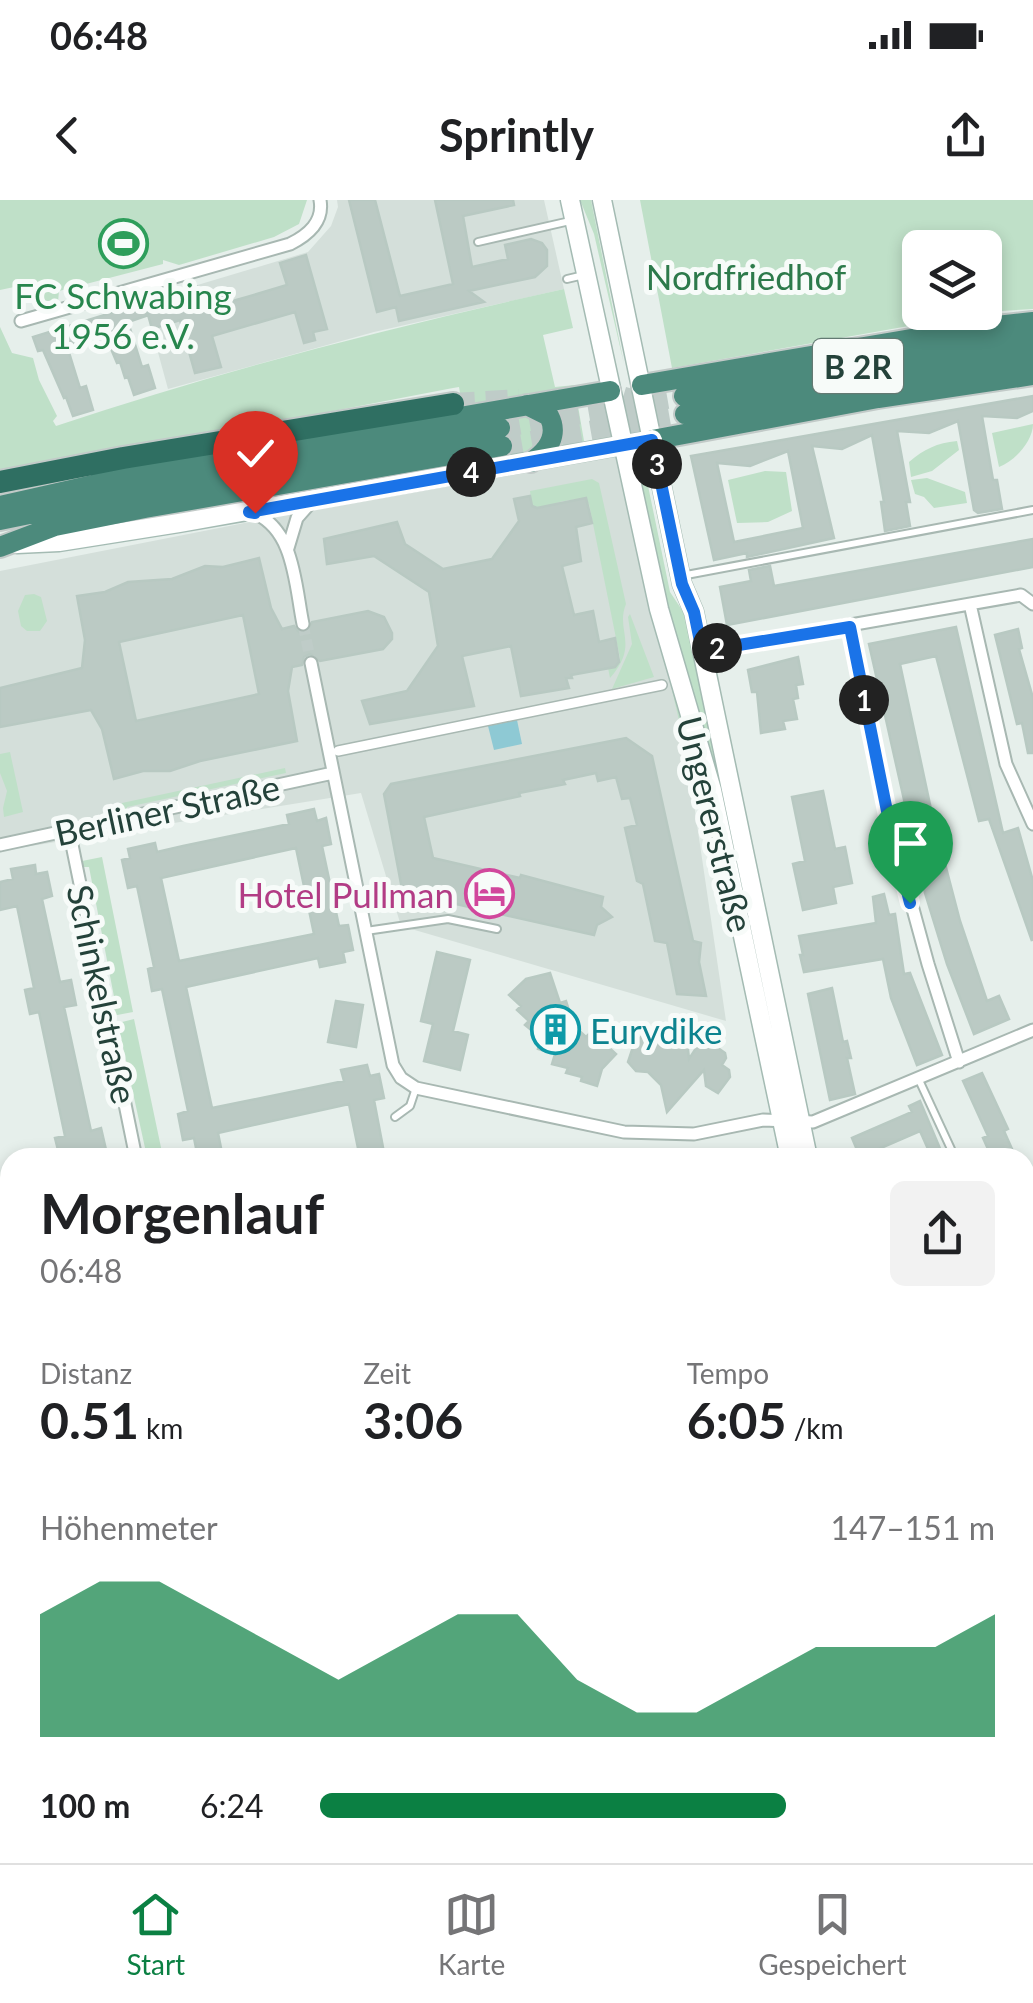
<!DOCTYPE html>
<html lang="de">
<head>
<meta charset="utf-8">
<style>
	:root { --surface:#fff; --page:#f2f2f2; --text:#202124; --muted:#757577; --line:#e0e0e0; --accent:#0b8043 }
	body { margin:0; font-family:Lato,sans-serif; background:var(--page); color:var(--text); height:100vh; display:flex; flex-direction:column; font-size:38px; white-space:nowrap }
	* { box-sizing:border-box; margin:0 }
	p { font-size:32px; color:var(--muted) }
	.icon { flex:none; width:55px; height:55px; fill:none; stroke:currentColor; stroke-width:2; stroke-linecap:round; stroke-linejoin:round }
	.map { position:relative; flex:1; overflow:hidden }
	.panel { position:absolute; left:0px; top:948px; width:1035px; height:718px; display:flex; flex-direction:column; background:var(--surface); border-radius:30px 30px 0 0; box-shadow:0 5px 15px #0003 }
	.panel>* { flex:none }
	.buttons { position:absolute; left:902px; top:30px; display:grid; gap:20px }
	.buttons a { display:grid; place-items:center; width:100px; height:100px; border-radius:15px; background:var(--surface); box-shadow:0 5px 15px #0003; font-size:50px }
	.pin { position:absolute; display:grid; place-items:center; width:85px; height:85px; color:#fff; margin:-102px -42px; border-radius:50% 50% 50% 0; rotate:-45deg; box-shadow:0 0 10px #0007 }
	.pin .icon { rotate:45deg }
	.km { position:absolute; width:50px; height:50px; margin:-25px; border-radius:50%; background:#222; color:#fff; font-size:28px; line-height:50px; text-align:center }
	.round { display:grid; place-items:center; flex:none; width:105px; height:105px; border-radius:15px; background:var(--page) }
	.overview { display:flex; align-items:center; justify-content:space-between; height:170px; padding:0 40px }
	h1 { font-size:55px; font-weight:700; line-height:75px }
	.figures { display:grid; grid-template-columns:repeat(3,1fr); gap:15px; height:170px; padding:10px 40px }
	.figures div { display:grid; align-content:center }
	.figures b { font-size:50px; font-weight:700 }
	.figures small { font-size:28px; font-weight:400 }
	.figures p { font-size:28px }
	.chart { height:280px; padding:20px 40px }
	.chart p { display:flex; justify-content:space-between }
	.chart svg { width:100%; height:180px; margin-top:10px; fill:var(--accent); opacity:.7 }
	ul { padding:0 40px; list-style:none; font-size:32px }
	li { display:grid; grid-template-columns:160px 120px 1fr; align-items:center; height:75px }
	li i { height:25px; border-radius:12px; background:var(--accent) }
	.status { display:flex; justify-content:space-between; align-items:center; height:70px; padding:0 50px; background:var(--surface); direction:ltr }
	.status svg { height:28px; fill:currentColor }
	header { display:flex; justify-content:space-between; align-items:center; height:130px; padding:0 40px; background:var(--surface); font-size:45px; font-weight:700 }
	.tabs { display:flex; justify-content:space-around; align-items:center; height:140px; border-top:2px solid var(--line); background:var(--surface); font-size:28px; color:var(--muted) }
	.tabs a { display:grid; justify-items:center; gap:5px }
	.tabs .on { color:var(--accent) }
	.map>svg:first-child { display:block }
	.built { fill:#d4dfda }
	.green { fill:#bfe0c8 }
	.water { fill:#8ec9d4 }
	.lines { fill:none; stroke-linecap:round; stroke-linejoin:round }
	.stream { stroke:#8ec9d4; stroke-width:4 }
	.building { fill:#bbcac4; stroke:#b8c9c2; stroke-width:2.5; fill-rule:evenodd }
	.minor-tunnel { stroke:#bfccc8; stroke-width:11; stroke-dasharray:11 5.5; stroke-linecap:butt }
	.trunk-tunnel { stroke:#bfccc8; stroke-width:20; stroke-dasharray:20 10; stroke-linecap:butt }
	.motorway-tunnel { stroke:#bfccc8; stroke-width:22; stroke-dasharray:22 11; stroke-linecap:butt }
	.service-casing { stroke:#a8b8b2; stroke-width:10 }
	.pedestrian-casing { stroke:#a8b8b2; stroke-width:12 }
	.minor-casing { stroke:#a8b8b2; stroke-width:15 }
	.secondary-casing { stroke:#a4bbb3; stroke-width:21 }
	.trunk-casing { stroke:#c2cac8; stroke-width:24 }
	.motorway-casing { stroke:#c2cac8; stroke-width:26 }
	.service { stroke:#fff; stroke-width:6 }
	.pedestrian { stroke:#fff; stroke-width:9 }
	.minor { stroke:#fff; stroke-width:11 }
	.secondary { stroke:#fff; stroke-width:18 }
	.trunk { stroke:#4c8a7c; stroke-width:20 }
	.motorway { stroke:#2f6f62; stroke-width:22 }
	.route-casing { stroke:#fff; stroke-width:20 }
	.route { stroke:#1a73e8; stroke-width:12 }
	.labels { text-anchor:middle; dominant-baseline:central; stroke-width:10; stroke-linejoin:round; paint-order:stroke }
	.shield { fill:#f7fbf9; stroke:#637a73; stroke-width:2.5 }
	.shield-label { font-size:32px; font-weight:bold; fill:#24423a }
	.park-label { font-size:35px; fill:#2d7a4b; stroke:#f7fbf9 }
	.leisure-label { font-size:35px; fill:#27864d; stroke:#f7fbf9 }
	.street-label { font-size:35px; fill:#24423a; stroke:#f7fbf9 }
	.hotel-label { font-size:35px; fill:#b23c85; stroke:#f7fbf9; text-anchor:end }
	.culture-label { font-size:35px; fill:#0d838f; stroke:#f7fbf9; text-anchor:start }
</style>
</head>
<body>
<div class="status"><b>06:48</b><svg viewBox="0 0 49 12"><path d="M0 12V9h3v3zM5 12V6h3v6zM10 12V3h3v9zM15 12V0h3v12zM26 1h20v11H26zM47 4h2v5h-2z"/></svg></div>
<header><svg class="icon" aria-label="back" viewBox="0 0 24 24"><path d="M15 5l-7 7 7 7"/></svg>Sprintly<svg class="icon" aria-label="share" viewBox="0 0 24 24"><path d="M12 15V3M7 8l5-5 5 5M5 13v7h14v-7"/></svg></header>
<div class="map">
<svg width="1033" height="1663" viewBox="0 0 1033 1663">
	<rect width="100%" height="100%" fill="#e6efeb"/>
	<path class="built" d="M 337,0 L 544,0 L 564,89 L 374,132 L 168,189 L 144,101 L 308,52 L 331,26 L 338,7 Z
		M 641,245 L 726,821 L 401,726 L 361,593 L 0,651 L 0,371 Z"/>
	<path class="green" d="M 0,0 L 307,0 L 299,24 L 274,37 L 179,65 L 163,60 L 163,64 L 59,91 L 58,102 L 39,108 L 28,84 L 0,90 Z
		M 580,0 L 591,0 L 624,164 L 594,34 Z
		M 640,0 L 1033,0 L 1033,109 L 985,112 L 985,48 L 920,48 L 920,112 L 982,113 L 672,168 Z
		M 564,89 L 573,128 L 543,135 L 555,187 L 575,185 L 575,189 L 463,210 L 459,187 L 453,188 L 0,275 L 0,127 L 12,153 L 33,158 L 39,180 L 57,216 L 53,221 L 56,226 C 223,170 392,127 564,89 Z
		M 578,206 L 584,241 L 562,245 L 564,231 L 556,209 Z
		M 528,215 L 543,223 L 545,234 L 533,250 L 507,255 L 500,219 Z
		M 1033,224 C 1033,241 1015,261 999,267 L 992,233 Z
		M 957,241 L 959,250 L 932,271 L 911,277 L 909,262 C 924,249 937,243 957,241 Z
		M 765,271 L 786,272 L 792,311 L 768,322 L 737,323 L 728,280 Z
		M 646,276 L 670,392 L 686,416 L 785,882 L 781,882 L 671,427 L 638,277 Z
		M 927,278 L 965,292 L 967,303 L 934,308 L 924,297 L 915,294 L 911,280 Z
		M 592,279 L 599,283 L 626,404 C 615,431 640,444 610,478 L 608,468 L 615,466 L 620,458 L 589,304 L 584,299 C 566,300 551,301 539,315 L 536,306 L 532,306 L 530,291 Z
		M 34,394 L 41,397 L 47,421 L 40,431 L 27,431 L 21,426 L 18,411 L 25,395 Z
		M 630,414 L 654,477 L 612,489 L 632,444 L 628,417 Z
		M 678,489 L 709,611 L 701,616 L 672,490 Z
		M 10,552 L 23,612 L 4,617 L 3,608 L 7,591 L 0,573 L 0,554 Z
		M 285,568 L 286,573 L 127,607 L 127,611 L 120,613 L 122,603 Z
		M 102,657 L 133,812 L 112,816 L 111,808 L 116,807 L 89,667 L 83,667 L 82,661 Z
		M 134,819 L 163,957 L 147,957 L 119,829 L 115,829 L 114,824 Z
		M 387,1655 L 588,1655 L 577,1663 L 393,1663 Z"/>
	<path class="water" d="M 517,520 L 522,544 L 494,550 L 488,526 Z"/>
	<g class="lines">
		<path class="stream" d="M 1025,1061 L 1033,1057
			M 0,1369 L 10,1381"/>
	</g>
	<path class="building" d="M 349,0 L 375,0 L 400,96 L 453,84 L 435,0 L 513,0 L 514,5 L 463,16 L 472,67 L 508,59 L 505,45 L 531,39 L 542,43 L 547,50 L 547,66 L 535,77 L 469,91 L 484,102 L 399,121 L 396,107 L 377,112 Z
		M 306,55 L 327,129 L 313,132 L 315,140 L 304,143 L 295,112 L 212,136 L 221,167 L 195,173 L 180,120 L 152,129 L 147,111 L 175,102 L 172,94 L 197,87 L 204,109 L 247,97 L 287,85 L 280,63 Z
		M 143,103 L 146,116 L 128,122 L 142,167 L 148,165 L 155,188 L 134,195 L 128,177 L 125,178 L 120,162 L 117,163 L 104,132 L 67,146 L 80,188 L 86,186 L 93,210 L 73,216 L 66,197 L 64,198 L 43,150 L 38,151 L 33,137 Z
		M 1033,196 L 1033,211 L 1017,218 L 982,216 L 993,280 L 997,280 L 1002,309 L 978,313 L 974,310 L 958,221 L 929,233 L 897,231 L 910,302 L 906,302 L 910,326 L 885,331 L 881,302 L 884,302 L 872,235 L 842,249 L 812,246 L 834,338 L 747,357 L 747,353 L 714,360 L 691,256 ZM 788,251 L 803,328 L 734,342 L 717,263 L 750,266 Z
		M 530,296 L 532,306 L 537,308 L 586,298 L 592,323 L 576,327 L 581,361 L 562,366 L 574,415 L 593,411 L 599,442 L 615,438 L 619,462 L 615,467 L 571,475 L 572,478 L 566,478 L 569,488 L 521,496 L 511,446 L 462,456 L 474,506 L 370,524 L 362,501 L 407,491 L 438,446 L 429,392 L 374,356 L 327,364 L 324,339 L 397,322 L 405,344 L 443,369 L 492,359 L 519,321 L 514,299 Z
		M 1033,339 L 1033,367 L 727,425 L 720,387 L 751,381 L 749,370 L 770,366 L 774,386 Z
		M 259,358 L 271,408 L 282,429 L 294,426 L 299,432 L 306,433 L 312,422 L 368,411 L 384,417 L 392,433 L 392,439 L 383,449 L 320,461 L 310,454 L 304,457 L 302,465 L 292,467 L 288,491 L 297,541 L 200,561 L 170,571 L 143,571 L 114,579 L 102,529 L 91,510 L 0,527 L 0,488 L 82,468 L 85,440 L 77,396 L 105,392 L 128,382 L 172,379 L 205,366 L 223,367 ZM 243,415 L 259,494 L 136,521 L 119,442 Z
		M 956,427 L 1003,633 L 1018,628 L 1033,681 L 1032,741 L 989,619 L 979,621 L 936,456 L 900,464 L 932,614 L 960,721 L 987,801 L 999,796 L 1009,819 L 974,834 L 947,764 L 925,693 L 869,444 Z
		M 1018,429 L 1022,448 L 1019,449 L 1033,498 L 1033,553 L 1028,553 L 1022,523 L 1017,524 L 995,435 Z
		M 798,457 L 803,484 L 796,485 L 798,498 L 793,499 L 797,519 L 783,521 L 785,529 L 761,533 L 757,492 L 752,492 L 748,470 Z
		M 626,538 L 652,556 L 693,741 L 701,743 L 699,762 L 706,796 L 677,794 L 667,743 L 655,741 L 643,684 L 637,681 L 625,628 L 637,625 L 630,598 L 622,599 L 616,577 L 598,581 L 596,573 L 563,580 L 565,584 L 519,593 L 520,596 L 424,617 L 433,658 L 520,678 L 521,675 L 603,697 L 601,707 L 612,717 L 597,725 L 594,735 L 425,697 L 424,706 L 406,710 L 384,594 L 391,584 Z
		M 823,591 L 835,649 L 845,647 L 852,683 L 833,687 L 836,703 L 803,710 L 793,664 L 805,661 L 792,597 Z
		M 314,609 L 317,621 L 326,618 L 331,644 L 322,646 L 339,726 L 348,725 L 353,750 L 343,752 L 345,762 L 320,767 L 318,758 L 186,787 L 212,908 L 344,881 L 341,870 L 367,865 L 370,876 L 379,874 L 384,898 L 374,900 L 385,958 L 360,958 L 349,904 L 218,933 L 223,958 L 198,958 L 194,938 L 183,940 L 178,914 L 188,911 L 162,789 L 152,791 L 148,769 L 154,767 L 137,686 L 128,688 L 122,660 L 130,658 L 128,649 L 155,643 L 157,652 L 183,646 L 289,624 L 287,615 ZM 296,648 L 314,734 L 179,761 L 161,678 Z
		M 35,665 L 36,674 L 47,672 L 52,696 L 42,699 L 60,782 L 71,780 L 76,805 L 64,807 L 91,931 L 101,928 L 107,954 L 92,958 L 60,958 L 55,938 L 65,936 L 39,812 L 30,814 L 25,790 L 34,788 L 17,706 L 0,710 L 0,682 L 13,679 L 11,669 Z
		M 884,694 L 889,715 L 895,714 L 904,774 L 910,773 L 942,855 L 917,865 L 891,798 L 883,759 L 804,772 L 800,755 L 803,755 L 799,736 L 876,723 L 873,697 Z
		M 437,752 L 470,760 L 453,831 L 468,835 L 460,870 L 424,861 L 433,824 L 421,821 Z
		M 550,773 L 560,803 L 566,801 L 574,826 L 586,837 L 589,834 L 600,845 L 603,842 L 616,854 L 602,869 L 597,886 L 581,881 L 582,877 L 566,873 L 568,868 L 552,864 L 555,854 L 538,849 L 541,838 L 525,825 L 529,821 L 517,810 L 521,806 L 509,795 L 526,779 Z
		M 832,788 L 843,842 L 847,841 L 851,858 L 847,858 L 855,894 L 830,900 L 808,794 Z
		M 336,801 L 363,805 L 356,847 L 328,842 Z
		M 677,820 L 685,822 L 689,859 L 710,827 L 721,834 L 723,840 L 718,848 L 725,853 L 726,858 L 722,865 L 729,870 L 730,877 L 718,893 L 706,886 L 704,870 L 667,912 L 661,885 L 648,872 L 636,871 L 628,862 L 634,844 L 651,827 Z
		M 982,873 L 1008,929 L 1004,931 L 1016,958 L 992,958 L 983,938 L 988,936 L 963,881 Z
		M 920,901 L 944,958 L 932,958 L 920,931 L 860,957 L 852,938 L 912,912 L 909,906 Z"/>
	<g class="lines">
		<path class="minor-tunnel" d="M 303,424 L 311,463"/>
		<path class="trunk-tunnel" d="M 500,228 L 684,196
			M 502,246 L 685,214"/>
		<path class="motorway-tunnel" d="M 590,198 L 621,197 L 641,203
			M 453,204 L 519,200"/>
		<defs>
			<path id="service" d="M 478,42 L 570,21
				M 567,79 L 584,75
				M 681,376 L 1033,310
				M 366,731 L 448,719 L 497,729
				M 919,880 L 951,949
				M 395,917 L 410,906 L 416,888
				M 266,1663 L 268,1655"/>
			<path id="pedestrian" d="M 338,551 L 662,485"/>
			<path id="minor" d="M 21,121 L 290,44 C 308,35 324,22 320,0
				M 251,312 C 295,327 295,386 303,424
				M 288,348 L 297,318 L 313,300
				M 970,404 L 1006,564 L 1033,624
				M 849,427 L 889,621 L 928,764 L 959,862
				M 702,451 L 1021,395 L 1033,404
				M 311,463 L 393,865 L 401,878 L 416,888 L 624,932 L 694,934 L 763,920 L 813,922 L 1033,830
				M 69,630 L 136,958
				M 0,645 L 333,573
				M 1025,1038 L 1033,1034
				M 0,1076 L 10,1063
				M 1025,1086 L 1033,1082
				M 1025,1281 L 1033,1279
				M 1025,1531 L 1033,1529
				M 381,1655 L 388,1663
				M 736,1655 L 738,1663
				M 587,1663 L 598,1655"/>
			<path id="secondary" d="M 570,0 L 659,409 L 712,590 L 790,958
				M 602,0 L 682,384 L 694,412 L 808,958
				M 17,344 L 59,342 L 179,323 L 652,240
				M 935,1655 L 936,1663
				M 953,1655 L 955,1663"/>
			<path id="trunk" d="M 642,185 L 970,129 L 1033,122
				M 684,196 L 962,148 L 1033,141
				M 527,205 L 549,216 C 559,235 548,251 531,262
				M 685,214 L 951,168 L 1033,159
				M 652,240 L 878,198 L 1033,175
				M 0,306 L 93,285 L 113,277 L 610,191
				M 0,320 L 221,275 L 500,228
				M 0,347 L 55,326 L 145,308 L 502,246"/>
			<path id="motorway" d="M 0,282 L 123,258 L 453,204"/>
		</defs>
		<use href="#service" class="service-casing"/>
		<use href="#pedestrian" class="pedestrian-casing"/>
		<use href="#minor" class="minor-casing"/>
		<use href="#secondary" class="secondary-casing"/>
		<use href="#trunk" class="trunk-casing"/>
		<use href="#motorway" class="motorway-casing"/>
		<use href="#service" class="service"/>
		<use href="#pedestrian" class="pedestrian"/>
		<use href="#minor" class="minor"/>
		<use href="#secondary" class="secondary"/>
		<use href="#trunk" class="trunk"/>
		<use href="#motorway" class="motorway"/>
	</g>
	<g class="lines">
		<defs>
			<path id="route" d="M 255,313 L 249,312 L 652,240 L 682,384 L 694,412 L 702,451 L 850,427 L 889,621 L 910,703"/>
		</defs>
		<use href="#route" class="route-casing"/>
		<use href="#route" class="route"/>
	</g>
	<defs>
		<symbol id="stadium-ring" viewBox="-11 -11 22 22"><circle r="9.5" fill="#f7fbf9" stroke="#2e9e5b" stroke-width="1.5"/><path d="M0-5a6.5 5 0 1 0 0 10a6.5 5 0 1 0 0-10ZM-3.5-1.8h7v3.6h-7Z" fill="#2e9e5b"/></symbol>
		<symbol id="hotel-ring" viewBox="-11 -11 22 22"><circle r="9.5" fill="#f7fbf9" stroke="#d1479c" stroke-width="1.5"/><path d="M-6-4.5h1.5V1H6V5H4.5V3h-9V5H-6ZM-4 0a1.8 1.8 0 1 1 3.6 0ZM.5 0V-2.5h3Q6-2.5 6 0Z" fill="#d1479c"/></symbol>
		<symbol id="building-ring" viewBox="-11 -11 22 22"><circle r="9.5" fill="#f7fbf9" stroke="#0f9aa8" stroke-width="1.5"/><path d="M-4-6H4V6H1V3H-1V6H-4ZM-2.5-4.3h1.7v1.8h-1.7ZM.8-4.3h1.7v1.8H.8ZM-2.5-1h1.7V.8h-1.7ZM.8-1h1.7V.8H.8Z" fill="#0f9aa8"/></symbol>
	</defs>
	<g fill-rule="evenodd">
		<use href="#stadium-ring" x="96" y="16" width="55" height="55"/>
		<use href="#hotel-ring" x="462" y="666" width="55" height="55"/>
		<use href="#building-ring" x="528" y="802" width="55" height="55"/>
	</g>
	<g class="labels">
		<rect class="shield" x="813" y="139" width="90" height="54" rx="8"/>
		<g class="shield-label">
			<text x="858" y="166">B 2R</text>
		</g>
		<g class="park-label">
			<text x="746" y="76">Nordfriedhof</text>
		</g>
		<g class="leisure-label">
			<text x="123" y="95">FC Schwabing<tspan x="123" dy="40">1956 e.V.</tspan></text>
		</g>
		<g class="street-label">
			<text transform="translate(167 609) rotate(-12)">Berliner Straße</text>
			<text transform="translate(716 624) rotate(76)">Ungererstraße</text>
			<text transform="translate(103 794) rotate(78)">Schinkelstraße</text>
		</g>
		<g class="hotel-label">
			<text x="454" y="694">Hotel Pullman</text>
		</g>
		<g class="culture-label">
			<text x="590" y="830">Eurydike</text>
		</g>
	</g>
</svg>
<div class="buttons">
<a><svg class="icon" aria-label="layers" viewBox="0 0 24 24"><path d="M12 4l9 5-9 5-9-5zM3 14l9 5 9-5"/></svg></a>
</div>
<div class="pin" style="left:910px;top:703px;background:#1e9e55"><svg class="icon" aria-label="arrive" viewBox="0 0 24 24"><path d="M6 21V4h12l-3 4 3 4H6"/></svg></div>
<div class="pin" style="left:255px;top:313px;background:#d93025"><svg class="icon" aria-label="check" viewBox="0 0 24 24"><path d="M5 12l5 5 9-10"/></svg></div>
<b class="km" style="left:864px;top:500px">1</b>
<b class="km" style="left:717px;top:448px">2</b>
<b class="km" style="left:657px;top:264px">3</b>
<b class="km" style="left:471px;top:272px">4</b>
<section class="panel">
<div class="overview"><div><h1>Morgenlauf</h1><p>06:48</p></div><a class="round"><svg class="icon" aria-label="share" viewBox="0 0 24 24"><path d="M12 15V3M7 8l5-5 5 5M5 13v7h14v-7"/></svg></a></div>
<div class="figures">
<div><p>Distanz</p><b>0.51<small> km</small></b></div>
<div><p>Zeit</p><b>3:06</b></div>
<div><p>Tempo</p><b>6:05<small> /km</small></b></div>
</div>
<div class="chart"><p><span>Höhenmeter</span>147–151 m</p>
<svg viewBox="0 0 160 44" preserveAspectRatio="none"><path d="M0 44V14L10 6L20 6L30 14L40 22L50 30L60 22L70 14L80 14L90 30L100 38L110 38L120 30L130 22L140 22L150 22L160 14V44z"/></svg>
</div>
<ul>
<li><b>100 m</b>6:24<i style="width:69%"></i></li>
</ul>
</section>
</div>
<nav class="tabs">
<a class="on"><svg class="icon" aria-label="home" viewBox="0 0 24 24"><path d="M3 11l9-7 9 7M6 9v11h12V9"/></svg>Start</a>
<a><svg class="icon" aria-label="map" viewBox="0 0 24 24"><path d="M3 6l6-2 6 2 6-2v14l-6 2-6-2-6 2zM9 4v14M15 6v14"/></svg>Karte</a>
<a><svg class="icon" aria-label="saved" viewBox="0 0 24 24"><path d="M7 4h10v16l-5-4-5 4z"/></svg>Gespeichert</a>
</nav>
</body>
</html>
